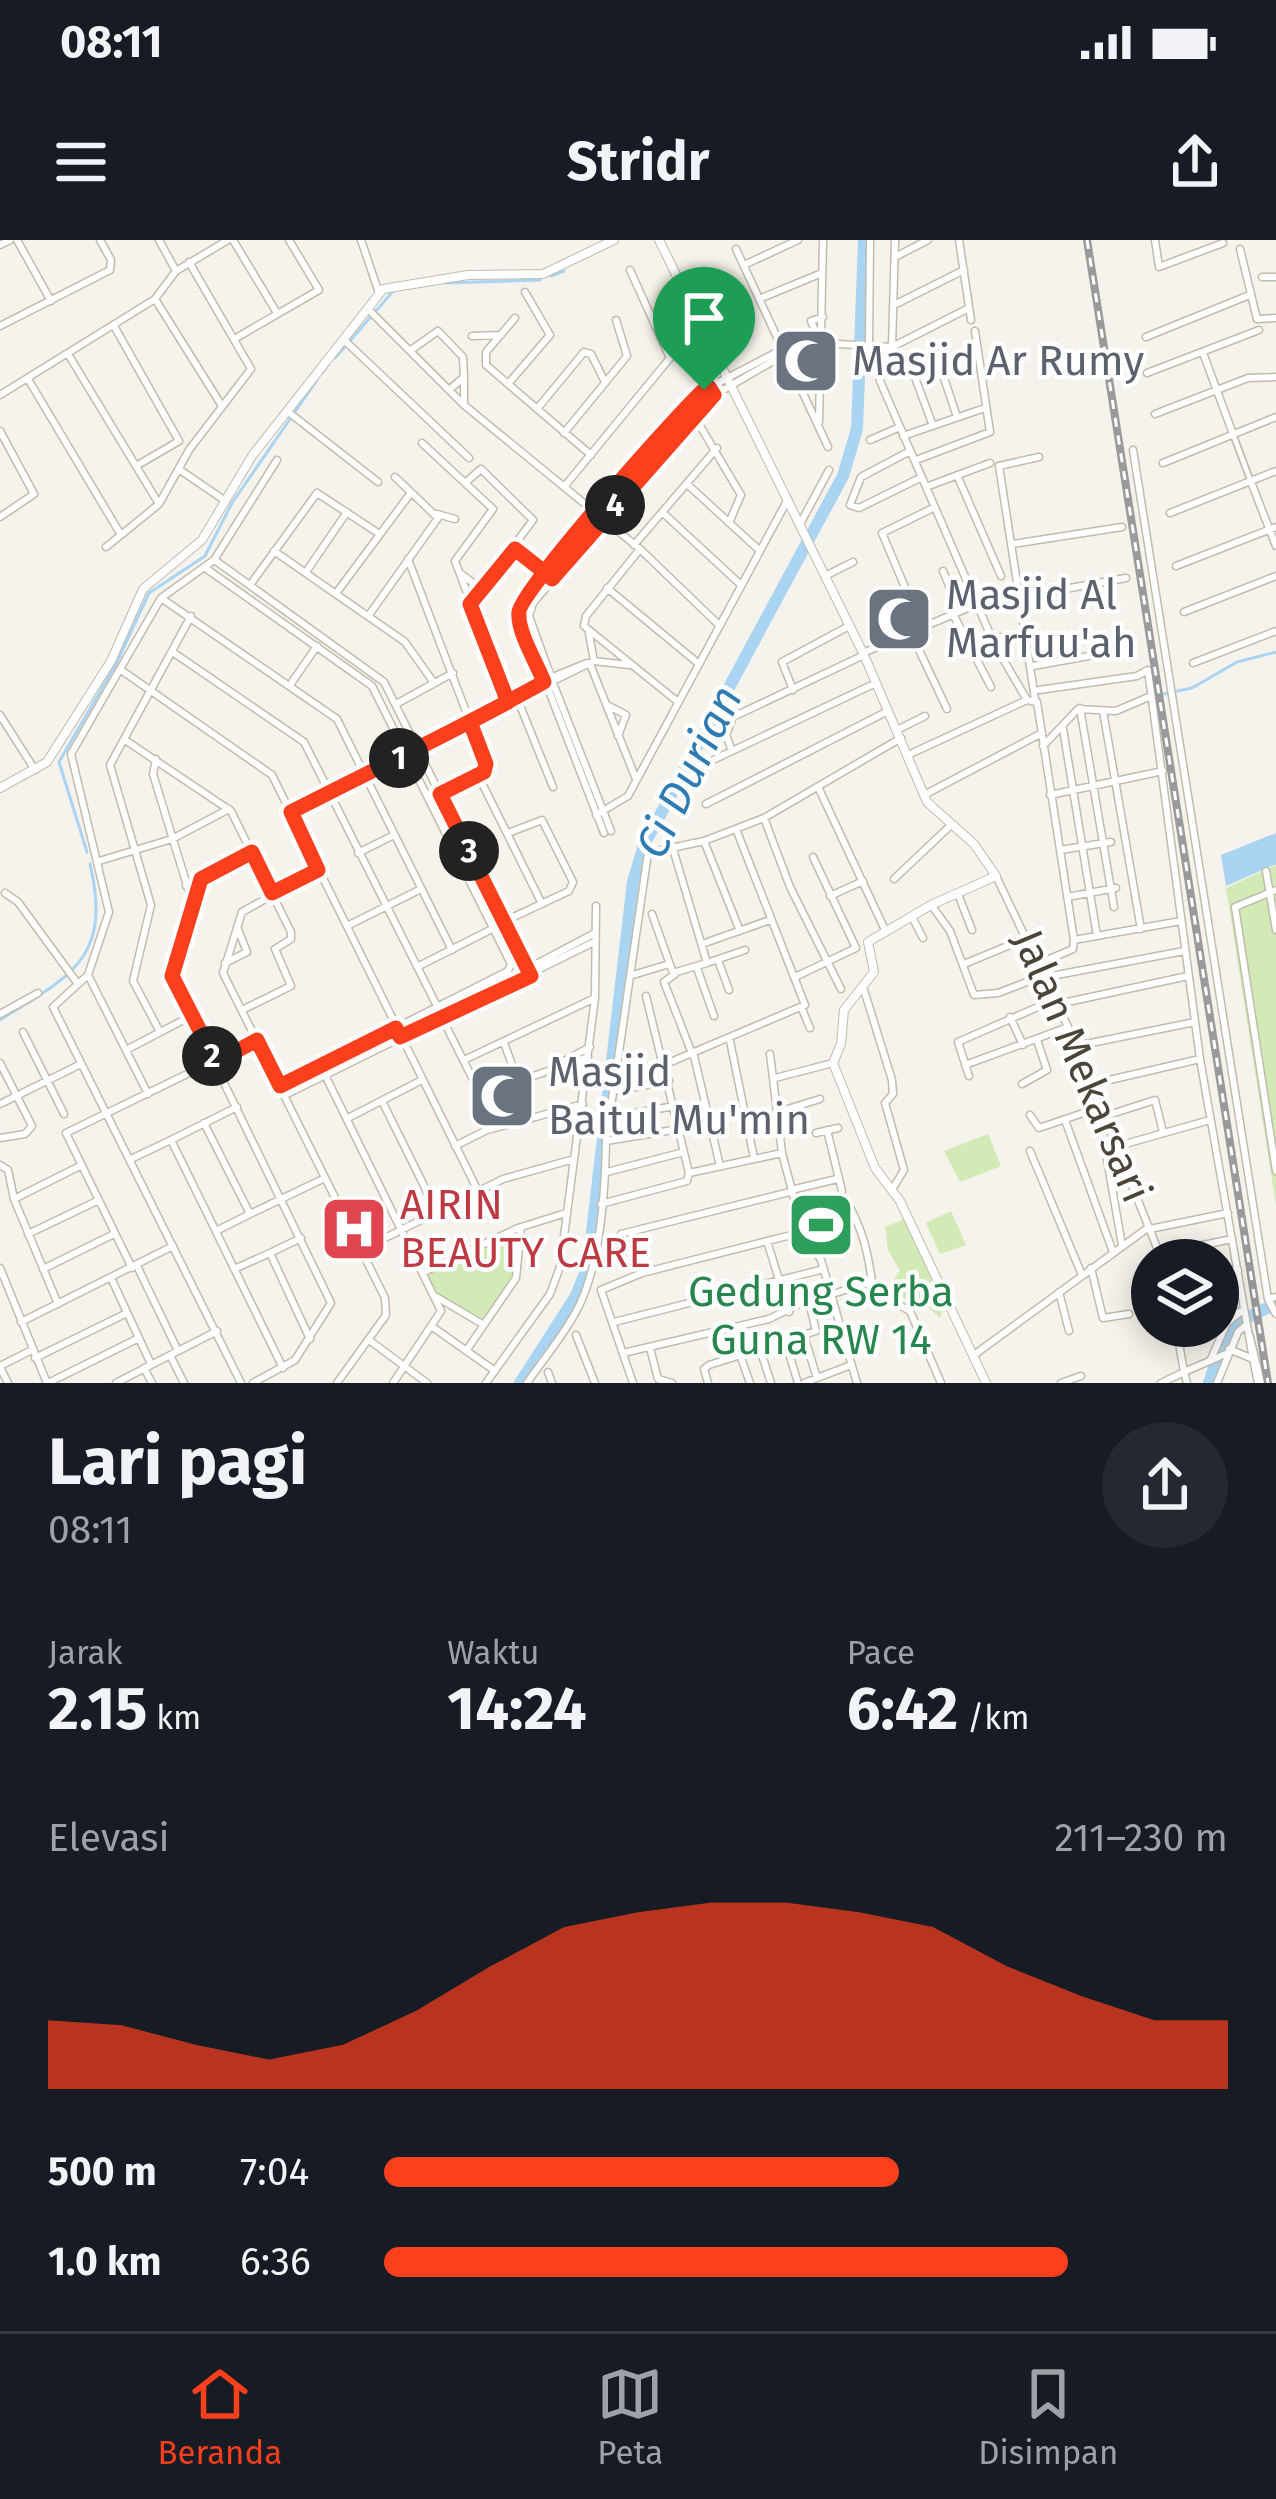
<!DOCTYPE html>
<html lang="id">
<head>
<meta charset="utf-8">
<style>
	:root { --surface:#171b24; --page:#242831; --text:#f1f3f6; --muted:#9ea1a6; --line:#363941; --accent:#fc3f1d }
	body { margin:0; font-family:"Fira Sans",sans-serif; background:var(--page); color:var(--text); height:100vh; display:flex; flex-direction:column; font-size:45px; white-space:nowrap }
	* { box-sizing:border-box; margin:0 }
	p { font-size:39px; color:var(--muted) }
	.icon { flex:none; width:66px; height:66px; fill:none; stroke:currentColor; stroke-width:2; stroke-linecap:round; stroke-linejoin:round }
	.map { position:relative; height:1143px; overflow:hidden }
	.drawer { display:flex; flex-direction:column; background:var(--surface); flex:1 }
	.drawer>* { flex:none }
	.tools { position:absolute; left:1131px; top:999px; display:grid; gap:24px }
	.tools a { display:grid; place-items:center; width:108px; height:108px; border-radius:50%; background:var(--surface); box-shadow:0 6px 30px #0003; font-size:60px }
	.pin { position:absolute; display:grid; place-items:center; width:102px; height:102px; color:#fff; margin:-123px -51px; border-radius:50% 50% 50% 0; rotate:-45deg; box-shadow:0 0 12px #0007 }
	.pin .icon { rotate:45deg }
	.km { position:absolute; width:60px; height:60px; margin:-30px; border-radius:50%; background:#222; color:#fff; font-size:33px; line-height:60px; text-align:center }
	.round { display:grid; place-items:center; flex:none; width:126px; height:126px; border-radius:63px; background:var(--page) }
	.head { display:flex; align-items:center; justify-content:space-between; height:204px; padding:0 48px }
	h1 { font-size:66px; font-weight:700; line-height:90px }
	.metrics { display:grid; grid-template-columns:repeat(3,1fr); gap:18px; height:204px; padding:12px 48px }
	.metrics div { display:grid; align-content:center }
	.metrics b { font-size:60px; font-weight:700 }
	.metrics small { font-size:33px; font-weight:400 }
	.metrics p { font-size:33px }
	.chart { height:336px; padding:24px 48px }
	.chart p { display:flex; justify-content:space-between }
	.chart svg { width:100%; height:216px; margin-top:12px; fill:var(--accent); opacity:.7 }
	ul { padding:0 48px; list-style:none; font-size:39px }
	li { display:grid; grid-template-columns:192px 144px 1fr; align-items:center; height:90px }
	li i { height:30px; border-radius:15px; background:var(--accent) }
	.status { display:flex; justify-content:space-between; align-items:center; height:84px; padding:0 60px; background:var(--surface); direction:ltr }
	.status svg { height:33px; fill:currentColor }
	header { display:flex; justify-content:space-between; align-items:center; height:156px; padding:0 48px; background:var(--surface); font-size:54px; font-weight:700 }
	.dock { display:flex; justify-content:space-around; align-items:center; height:168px; border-top:3px solid var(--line); background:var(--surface); font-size:33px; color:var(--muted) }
	.dock a { display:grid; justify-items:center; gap:6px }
	.dock .selected { color:var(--accent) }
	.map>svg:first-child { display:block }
	.green { fill:#d2eab5 }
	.water { fill:#a9d4f2 }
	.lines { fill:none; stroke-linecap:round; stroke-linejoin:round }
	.stream { stroke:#a9d4f2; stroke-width:3 }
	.river { stroke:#a9d4f2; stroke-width:12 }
	.pedestrian-casing { stroke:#c2bbae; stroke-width:8 }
	.minor-casing { stroke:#c2bbae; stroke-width:9 }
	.tertiary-casing { stroke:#c2bbae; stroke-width:10 }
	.pedestrian { stroke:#fff; stroke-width:4.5 }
	.minor { stroke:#fff; stroke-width:6 }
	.tertiary { stroke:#fff; stroke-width:8 }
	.rail-casing { stroke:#9a9a9a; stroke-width:8 }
	.rail { stroke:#fff; stroke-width:3; stroke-dasharray:9; stroke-linecap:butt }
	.route-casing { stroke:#fff; stroke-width:24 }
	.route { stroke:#fc3f1d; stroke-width:15 }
	.labels { text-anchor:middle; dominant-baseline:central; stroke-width:9; stroke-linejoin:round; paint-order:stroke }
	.worship-label { font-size:42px; fill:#5b616d; stroke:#fff; text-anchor:start }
	.street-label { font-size:42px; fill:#4b4439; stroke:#fff }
	.health-label { font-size:42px; fill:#be3a42; stroke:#fff; text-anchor:start }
	.leisure-label { font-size:42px; fill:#27864d; stroke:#fff }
	.water-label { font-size:45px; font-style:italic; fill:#2e7ab2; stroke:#fff }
</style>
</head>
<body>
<div class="status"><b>08:11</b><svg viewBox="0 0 49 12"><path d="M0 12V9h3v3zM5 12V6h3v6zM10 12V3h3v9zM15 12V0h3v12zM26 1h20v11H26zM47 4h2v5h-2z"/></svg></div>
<header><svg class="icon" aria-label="menu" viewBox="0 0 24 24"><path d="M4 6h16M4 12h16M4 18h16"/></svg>Stridr<svg class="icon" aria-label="share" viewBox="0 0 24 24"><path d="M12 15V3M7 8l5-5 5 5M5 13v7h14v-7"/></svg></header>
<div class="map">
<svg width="1276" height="1143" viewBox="0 0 1276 1143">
	<rect width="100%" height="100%" fill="#f6f3ec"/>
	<path class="green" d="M 1276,625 L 1276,966 L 1226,648 Z
		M 988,894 L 1001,926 L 960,942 L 944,911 Z
		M 951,971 L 966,1005 L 940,1014 L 926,983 Z
		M 906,978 L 945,1060 L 940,1078 L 923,1062 L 882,1054 L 900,1031 L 888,1010 L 885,987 Z
		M 518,992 L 513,1036 L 482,1080 L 436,1053 L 427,1034 Z"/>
	<path class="water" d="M 1276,593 L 1276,624 L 1226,646 L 1221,615 Z"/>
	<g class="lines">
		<path class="stream" d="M 551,36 L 564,31
			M 446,43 L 540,40
			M 335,118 L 395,49
			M 323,132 L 328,125
			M 1154,456 L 1192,448 L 1237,422 L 1276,412
			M 87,612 L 59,522 L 116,424 L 149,353 L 205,316 L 232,263 L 317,140
			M 0,780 C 72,735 112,718 90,624"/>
		<path class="river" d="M 520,1143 L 576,1056 L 588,1026 L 633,642 L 644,605 L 843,236 L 857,189 L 864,0
			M 1209,1143 C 1225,1097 1228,1081 1276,1065"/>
		<defs>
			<path id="pedestrian" d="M 1234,197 L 1251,242
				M 1250,1095 L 1262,1143"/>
			<path id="minor" d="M 17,0 L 51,61
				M 159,0 L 176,31
				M 233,0 L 277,73
				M 361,0 L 379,53
				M 959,0 L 971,80
				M 1155,0 L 1159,27 L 1223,3
				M 0,5 L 10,0
				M 736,9 L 828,207
				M 1240,9 L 1257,79 L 1276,78
				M 895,17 L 928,0
				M 744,25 L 798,0
				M 1262,37 L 1276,37
				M 155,59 L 222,166
				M 759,59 L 822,33
				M 894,65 L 964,30
				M 368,69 L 464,165 L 640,309 L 719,385
				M 515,78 L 486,112 L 486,125 L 591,215
				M 0,86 L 110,30 L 111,20 L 100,0
				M 114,86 L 179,201 L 136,226
				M 472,96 L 501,95
				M 1146,97 L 1247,56
				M 236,98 L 319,50 L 289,0
				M 344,100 L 469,218
				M 820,103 L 811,81 L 823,77
				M 869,106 L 870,0
				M 885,107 L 877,121 L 880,141 L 993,401 L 1004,396
				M 892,107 L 895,0
				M 411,110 L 438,91 L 463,117 L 464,137
				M 935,111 L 957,177
				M 1203,113 L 1233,194
				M 910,124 L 933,186
				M 1147,133 L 1259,90
				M 28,139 L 121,295 L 159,264 L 68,114
				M 508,144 L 550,95 L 525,52
				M 449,150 L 464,137 L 464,165
				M 0,155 L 155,59 L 176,31 L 228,0
				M 537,169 L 584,112 L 591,114 L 605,142
				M 287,171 L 378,242
				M 693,174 L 741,255 L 729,283
				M 1155,174 L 1248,138 L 1276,137
				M 819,182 L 823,0
				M 0,191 L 34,254 L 0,277
				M 564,193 L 627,116 L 616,80
				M 903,196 L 985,168
				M 870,200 L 900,187
				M 422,203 L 493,269 L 455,321 L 508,462
				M 1133,210 L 1268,1059
				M 910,211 L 861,237 L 850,265 L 859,268 L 922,237
				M 916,220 L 990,192 L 975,91
				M 1163,223 L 1276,177
				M 180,230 L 224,260
				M 957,235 L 1001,336
				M 1251,242 L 1276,306
				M 465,243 L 481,229 L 533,280 L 471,363
				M 687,244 L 759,310
				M 564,247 L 670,118 L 630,30
				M 926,247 L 990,223
				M 159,264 L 189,210 L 251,129 L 189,22
				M 662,272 L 740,344
				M 1170,273 L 1276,231
				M 437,274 L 455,279
				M 800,284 L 829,230
				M 1013,304 L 1122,287
				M 634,305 L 717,208
				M 106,307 L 121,295
				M 515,309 L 545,333
				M 640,309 L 586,376 L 584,386 L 678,462
				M 274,311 L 405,402 L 434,443
				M 408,319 L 486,524 L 484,532 L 440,554
				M 216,321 L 384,442 L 531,736
				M 1176,326 L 1276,287
				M 204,327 L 372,446 L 511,724 L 508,731 L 281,846
				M 943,331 L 959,370
				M 306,332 L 347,272
				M 460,333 L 481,349
				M 825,336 L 853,322
				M 250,345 L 317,253 L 378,293
				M 607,348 L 699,424
				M 337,352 L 410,254
				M 1020,357 L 1126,338
				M 161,358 L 337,479 L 452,710
				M 952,372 L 991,447
				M 1184,372 L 1276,336
				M 369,375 L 438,278 L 395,237
				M 921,385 L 882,293 L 931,269
				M 910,391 L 947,469
				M 589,394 L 594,421
				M 174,413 L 304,502 L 438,768
				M 863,413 L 977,364
				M 1000,414 L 1027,460 L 1037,462 L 1074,700 L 1073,709 L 1040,723
				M 1193,423 L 1276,391
				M 590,424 L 636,539
				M 1033,426 L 1122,410
				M 121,430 L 272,535 L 478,951
				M 555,436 L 587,423
				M 551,437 L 529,376 L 533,363 L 706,160 L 792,110
				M 543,441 L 519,379 L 521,365 L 704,150 L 781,110 L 820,103 L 892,107 L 969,68
				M 553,441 L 594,421 L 629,425
				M 553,443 L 611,591
				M 290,445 L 317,406
				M 547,446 L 604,593
				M 793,450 L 782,422 L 849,386
				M 1039,450 L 1137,436 L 1148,430 L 1200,819 L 1253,1119
				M 517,458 L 553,547
				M 1035,459 L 999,226 L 1039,217
				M 396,464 L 453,433
				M 607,465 L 626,475 L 618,496
				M 1080,468 L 1114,667
				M 1103,471 L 1141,689
				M 0,475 L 35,530
				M 1063,489 L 1097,696
				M 897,490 L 925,476
				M 125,500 L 231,571 L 291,692 L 291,699 L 275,709 L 291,746 L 242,770
				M 1043,506 L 1078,469 L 1116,471 L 1151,456
				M 732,511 L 726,495 L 733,477 L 864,415
				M 908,515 L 1027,460
				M 156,519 L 153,534 L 193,665
				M 715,519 L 876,443
				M 478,535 L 542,664
				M 819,549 L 886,692
				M 924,555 L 1042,493
				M 1050,555 L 1163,531
				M 706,564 L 888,471
				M 291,573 L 544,443
				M 596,575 L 628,556 L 788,259
				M 764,578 L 790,647 L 841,749
				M 704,601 L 740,691
				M 1060,610 L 1111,602
				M 358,613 L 394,595
				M 813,617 L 856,708
				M 99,621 L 172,599 L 229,569
				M 318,630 L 242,672 L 223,733 L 385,1058 L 386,1075 L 337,1143
				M 1266,631 L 1276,690
				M 996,636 L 1068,787 L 1162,1020
				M 201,639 L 172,736 L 331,1063 L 295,1120 L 253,1143
				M 894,639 L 950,586
				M 186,646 L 252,612
				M 1276,650 L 1235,667 L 1276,931
				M 5,653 L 18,662 L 78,744
				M 958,654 L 972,690
				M 830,656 L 863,641
				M 1067,657 L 1116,648
				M 932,666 L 950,691 L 974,755 L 998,753 L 1045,735
				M 652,674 L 673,733 L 707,723 L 673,609
				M 912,677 L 923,698
				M 505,681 L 569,651 L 573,642 L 542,580 L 508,593
				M 347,686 L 419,650
				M 1074,700 L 1181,681
				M 702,704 L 770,680
				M 718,720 L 729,750
				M 225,723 L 247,712 L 237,687
				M 707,723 L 745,710
				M 964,724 L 1027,698
				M 417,727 L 494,688
				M 529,728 L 595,693
				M 697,728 L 714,776
				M 675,734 L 664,742 L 693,816
				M 88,735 L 148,854
				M 633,735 L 669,724
				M 795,737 L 856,708
				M 1046,737 L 1184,711
				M 864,750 L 892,840 L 893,854 L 885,863 L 904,930 L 893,948
				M 646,756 L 689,933
				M 1058,764 L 1188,736
				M 802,769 L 810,788
				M 0,774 L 38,753
				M 1010,777 L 1023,805
				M 442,778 L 497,887
				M 23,792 L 64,874
				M 160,792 L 133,741 L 151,665 L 110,525 L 191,376
				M 730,801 L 754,918
				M 504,803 L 532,878
				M 1076,806 L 1195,782
				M 126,810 L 191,776
				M 770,814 L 782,913
				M 694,816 L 720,926
				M 464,820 L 595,758
				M 566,820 L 590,807
				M 0,823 L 32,886 L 25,894 L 0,898
				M 666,824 L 805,765 L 736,589
				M 965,825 L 1068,787
				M 325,835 L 441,1071 L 393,1143
				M 969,836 L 958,802 L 1056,759
				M 775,838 L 833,823
				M 519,841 L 588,817
				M 1022,844 L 1047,830 L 1037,800
				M 1092,844 L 1200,819
				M 613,851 L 669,841
				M 285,855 L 594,702
				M 382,861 L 436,970
				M 0,864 L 81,824
				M 237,867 L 171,900 L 283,1128
				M 781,871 L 820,859
				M 1030,875 L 1039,888 L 1101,867
				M 1105,876 L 1155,860 L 1163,892
				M 610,877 L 675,866
				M 348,878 L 422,840
				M 1065,880 L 1113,1012
				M 204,883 L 250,974 L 216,991
				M 827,890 L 842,951
				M 816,893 L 838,888
				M 606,901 L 679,889
				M 455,906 L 487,890 L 583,864
				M 1118,906 L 1210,880
				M 1030,911 L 1082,1035
				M 131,919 L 171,900
				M 1107,919 L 1122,1005
				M 0,925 L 8,930 L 14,959 L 58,1064
				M 607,932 L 684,912
				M 689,933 L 782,913 L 803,992 L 821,1020 L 857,1143
				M 791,950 L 837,939
				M 14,959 L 80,926
				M 601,964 L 687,941 L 689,933
				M 250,974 L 325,938
				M 1150,989 L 1228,973
				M 28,994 L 97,961
				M 767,1001 L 789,1072
				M 361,1010 L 503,939 L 574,919
				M 270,1013 L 301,998
				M 1160,1014 L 1232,999
				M 607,1018 L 622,1015 L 621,994 L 790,952
				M 137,1026 L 178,1111
				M 0,1028 L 47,1143
				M 132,1028 L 66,893 L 257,800
				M 1091,1028 L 1103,1078 L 1129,1074
				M 43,1029 L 114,994
				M 234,1029 L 270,1013 L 310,1099
				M 424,1032 L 518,988 L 566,973
				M 1218,1034 L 1238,1030
				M 112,1040 L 151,1124
				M 601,1050 L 642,1033 L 803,992
				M 601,1050 L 633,1143
				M 1059,1052 L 1069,1091
				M 435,1056 L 484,1085
				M 1276,1057 L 1268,1059 L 1276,1074
				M 888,1059 L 910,1071 L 941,1143
				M 1218,1073 L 1238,1072
				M 21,1082 L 173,1006
				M 614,1082 L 824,1029
				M 434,1088 L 495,1131
				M 576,1095 L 595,1143
				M 804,1096 L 817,1138
				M 369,1100 L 427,1143
				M 785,1100 L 798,1143
				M 650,1108 L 658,1139 L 672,1143
				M 760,1109 L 771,1143
				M 1229,1109 L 1253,1119 L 1258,1143
				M 466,1111 L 516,1038 L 521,987
				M 623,1113 L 769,1079 L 799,1064 L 872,1042 C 868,1013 863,990 847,962
				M 170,1115 L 184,1143
				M 740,1115 L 750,1143
				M 974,1115 L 1149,987
				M 35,1118 L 127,1073
				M 1210,1121 L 1227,1083 L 1243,1070
				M 0,1126 L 32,1110
				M 0,1127 L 8,1143
				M 144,1128 L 152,1143
				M 548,1132 L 552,1143
				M 48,1143 L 139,1098
				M 116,1143 L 217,1091
				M 241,1143 L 53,767 L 88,735 L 109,672 L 71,514 L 161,358 L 214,320 L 277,220
				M 486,1143 L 550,1054 L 560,1027 L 595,758 L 596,666
				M 527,1143 C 544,1118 566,1093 579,1066 C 601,1020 605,952 606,901 L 648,613 L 704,601 L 764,578 L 901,498
				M 708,1143 L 704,1129 L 709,1125 L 816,1091 L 809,1062
				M 804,1143 L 851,1125
				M 1061,1143 L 1081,1136
				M 1161,1143 L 1184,1132 L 1176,1086
				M 1187,1143 L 1184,1132 L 1228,1113
				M 1217,1143 L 1238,1092 L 1246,1085"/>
			<path id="tertiary" d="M 659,0 L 864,415 L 927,562 L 974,604 L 996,636 L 931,665 L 868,702 L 874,732 L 844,770 L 841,804 L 833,823 L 875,928 L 900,961 L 986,1143
				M 0,548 L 47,522 L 111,421 L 143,349 L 202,300 L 252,216 L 383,49 L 468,35 L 543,34 L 614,0"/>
		</defs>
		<use href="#pedestrian" class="pedestrian-casing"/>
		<use href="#minor" class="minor-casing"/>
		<use href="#tertiary" class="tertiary-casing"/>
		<use href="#pedestrian" class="pedestrian"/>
		<use href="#minor" class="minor"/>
		<use href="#tertiary" class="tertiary"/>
		<defs>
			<path id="rail" d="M 1087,0 L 1268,1143"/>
		</defs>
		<use href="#rail" class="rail-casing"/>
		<use href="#rail" class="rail"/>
	</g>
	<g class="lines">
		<defs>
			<path id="route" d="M 704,150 C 680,171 520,351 519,372 C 517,392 537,423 544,442 C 461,488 375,529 291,572 L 318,630 L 272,653 L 252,612 L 201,639 L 172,736 L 216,822 L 257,800 L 280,846 L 396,788 L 400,797 L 531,736 L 440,554 L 484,532 L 486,524 L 470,482 L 508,462 L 470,364 L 515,309 L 543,331 L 552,339 L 714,155 L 709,147 L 704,150"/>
		</defs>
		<use href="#route" class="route-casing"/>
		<use href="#route" class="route"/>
	</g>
	<defs>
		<symbol id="mosque-square" viewBox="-11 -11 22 22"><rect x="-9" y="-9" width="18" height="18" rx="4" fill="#6b7280" stroke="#fff"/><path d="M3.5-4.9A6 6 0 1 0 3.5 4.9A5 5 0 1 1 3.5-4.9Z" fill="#fff"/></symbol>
		<symbol id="stadium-square" viewBox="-11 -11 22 22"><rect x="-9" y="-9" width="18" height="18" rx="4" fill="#2e9e5b" stroke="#fff"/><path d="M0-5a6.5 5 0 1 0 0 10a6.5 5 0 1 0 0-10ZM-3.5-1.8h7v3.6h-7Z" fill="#fff"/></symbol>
		<symbol id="hospital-square" viewBox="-11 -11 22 22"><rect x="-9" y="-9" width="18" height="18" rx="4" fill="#e0444e" stroke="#fff"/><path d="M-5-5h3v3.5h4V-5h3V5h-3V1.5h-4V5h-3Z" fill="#fff"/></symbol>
	</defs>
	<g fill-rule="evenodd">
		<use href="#mosque-square" x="768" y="83" width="76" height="76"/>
		<use href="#mosque-square" x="861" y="341" width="76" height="76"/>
		<use href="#mosque-square" x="464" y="818" width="76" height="76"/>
		<use href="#stadium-square" x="783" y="947" width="76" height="76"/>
		<use href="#hospital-square" x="316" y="951" width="76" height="76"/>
	</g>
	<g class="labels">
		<g class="worship-label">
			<text x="852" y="121">Masjid Ar Rumy</text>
			<text x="946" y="355">Masjid Al<tspan x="946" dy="48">Marfuu'ah</tspan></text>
			<text x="548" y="832">Masjid<tspan x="548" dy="48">Baitul Mu'min</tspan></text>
		</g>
		<g class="street-label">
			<text transform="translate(1082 826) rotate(67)">Jalan Mekarsari</text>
		</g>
		<g class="health-label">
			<text x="400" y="965">AIRIN<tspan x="400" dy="48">BEAUTY CARE</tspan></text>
		</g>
		<g class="leisure-label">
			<text x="821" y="1052">Gedung Serba<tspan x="821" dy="48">Guna RW 14</tspan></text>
		</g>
		<g class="water-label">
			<text transform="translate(689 532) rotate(-64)">Ci Durian</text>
		</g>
	</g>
</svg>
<div class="tools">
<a><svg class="icon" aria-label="layers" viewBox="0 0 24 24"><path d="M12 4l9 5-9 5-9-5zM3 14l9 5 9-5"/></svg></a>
</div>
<div class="pin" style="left:704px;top:150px;background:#1e9e55"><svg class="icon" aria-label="arrive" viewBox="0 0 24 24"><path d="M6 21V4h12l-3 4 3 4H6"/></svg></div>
<b class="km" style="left:399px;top:518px">1</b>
<b class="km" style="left:212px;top:816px">2</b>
<b class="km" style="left:469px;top:611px">3</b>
<b class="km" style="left:615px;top:265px">4</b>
</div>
<section class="drawer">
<div class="head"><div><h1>Lari pagi</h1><p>08:11</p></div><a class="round"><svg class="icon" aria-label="share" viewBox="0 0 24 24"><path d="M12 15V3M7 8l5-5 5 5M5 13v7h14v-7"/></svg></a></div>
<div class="metrics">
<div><p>Jarak</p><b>2.15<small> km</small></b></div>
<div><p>Waktu</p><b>14:24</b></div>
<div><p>Pace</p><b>6:42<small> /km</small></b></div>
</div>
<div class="chart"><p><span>Elevasi</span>211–230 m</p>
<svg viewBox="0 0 160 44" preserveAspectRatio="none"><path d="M0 44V30L10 31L20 35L30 38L40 35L50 28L60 19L70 11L80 8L90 6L100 6L110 8L120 11L130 19L140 25L150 30L160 30V44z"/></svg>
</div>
<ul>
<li><b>500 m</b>7:04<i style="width:61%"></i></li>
<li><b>1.0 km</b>6:36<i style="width:81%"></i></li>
</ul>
</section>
<nav class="dock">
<a class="selected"><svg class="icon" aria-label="home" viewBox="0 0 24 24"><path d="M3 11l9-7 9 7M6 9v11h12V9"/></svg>Beranda</a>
<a><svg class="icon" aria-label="map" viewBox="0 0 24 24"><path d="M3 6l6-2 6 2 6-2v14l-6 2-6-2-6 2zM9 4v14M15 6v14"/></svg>Peta</a>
<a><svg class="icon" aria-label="saved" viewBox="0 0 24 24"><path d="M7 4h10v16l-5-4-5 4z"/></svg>Disimpan</a>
</nav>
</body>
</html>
